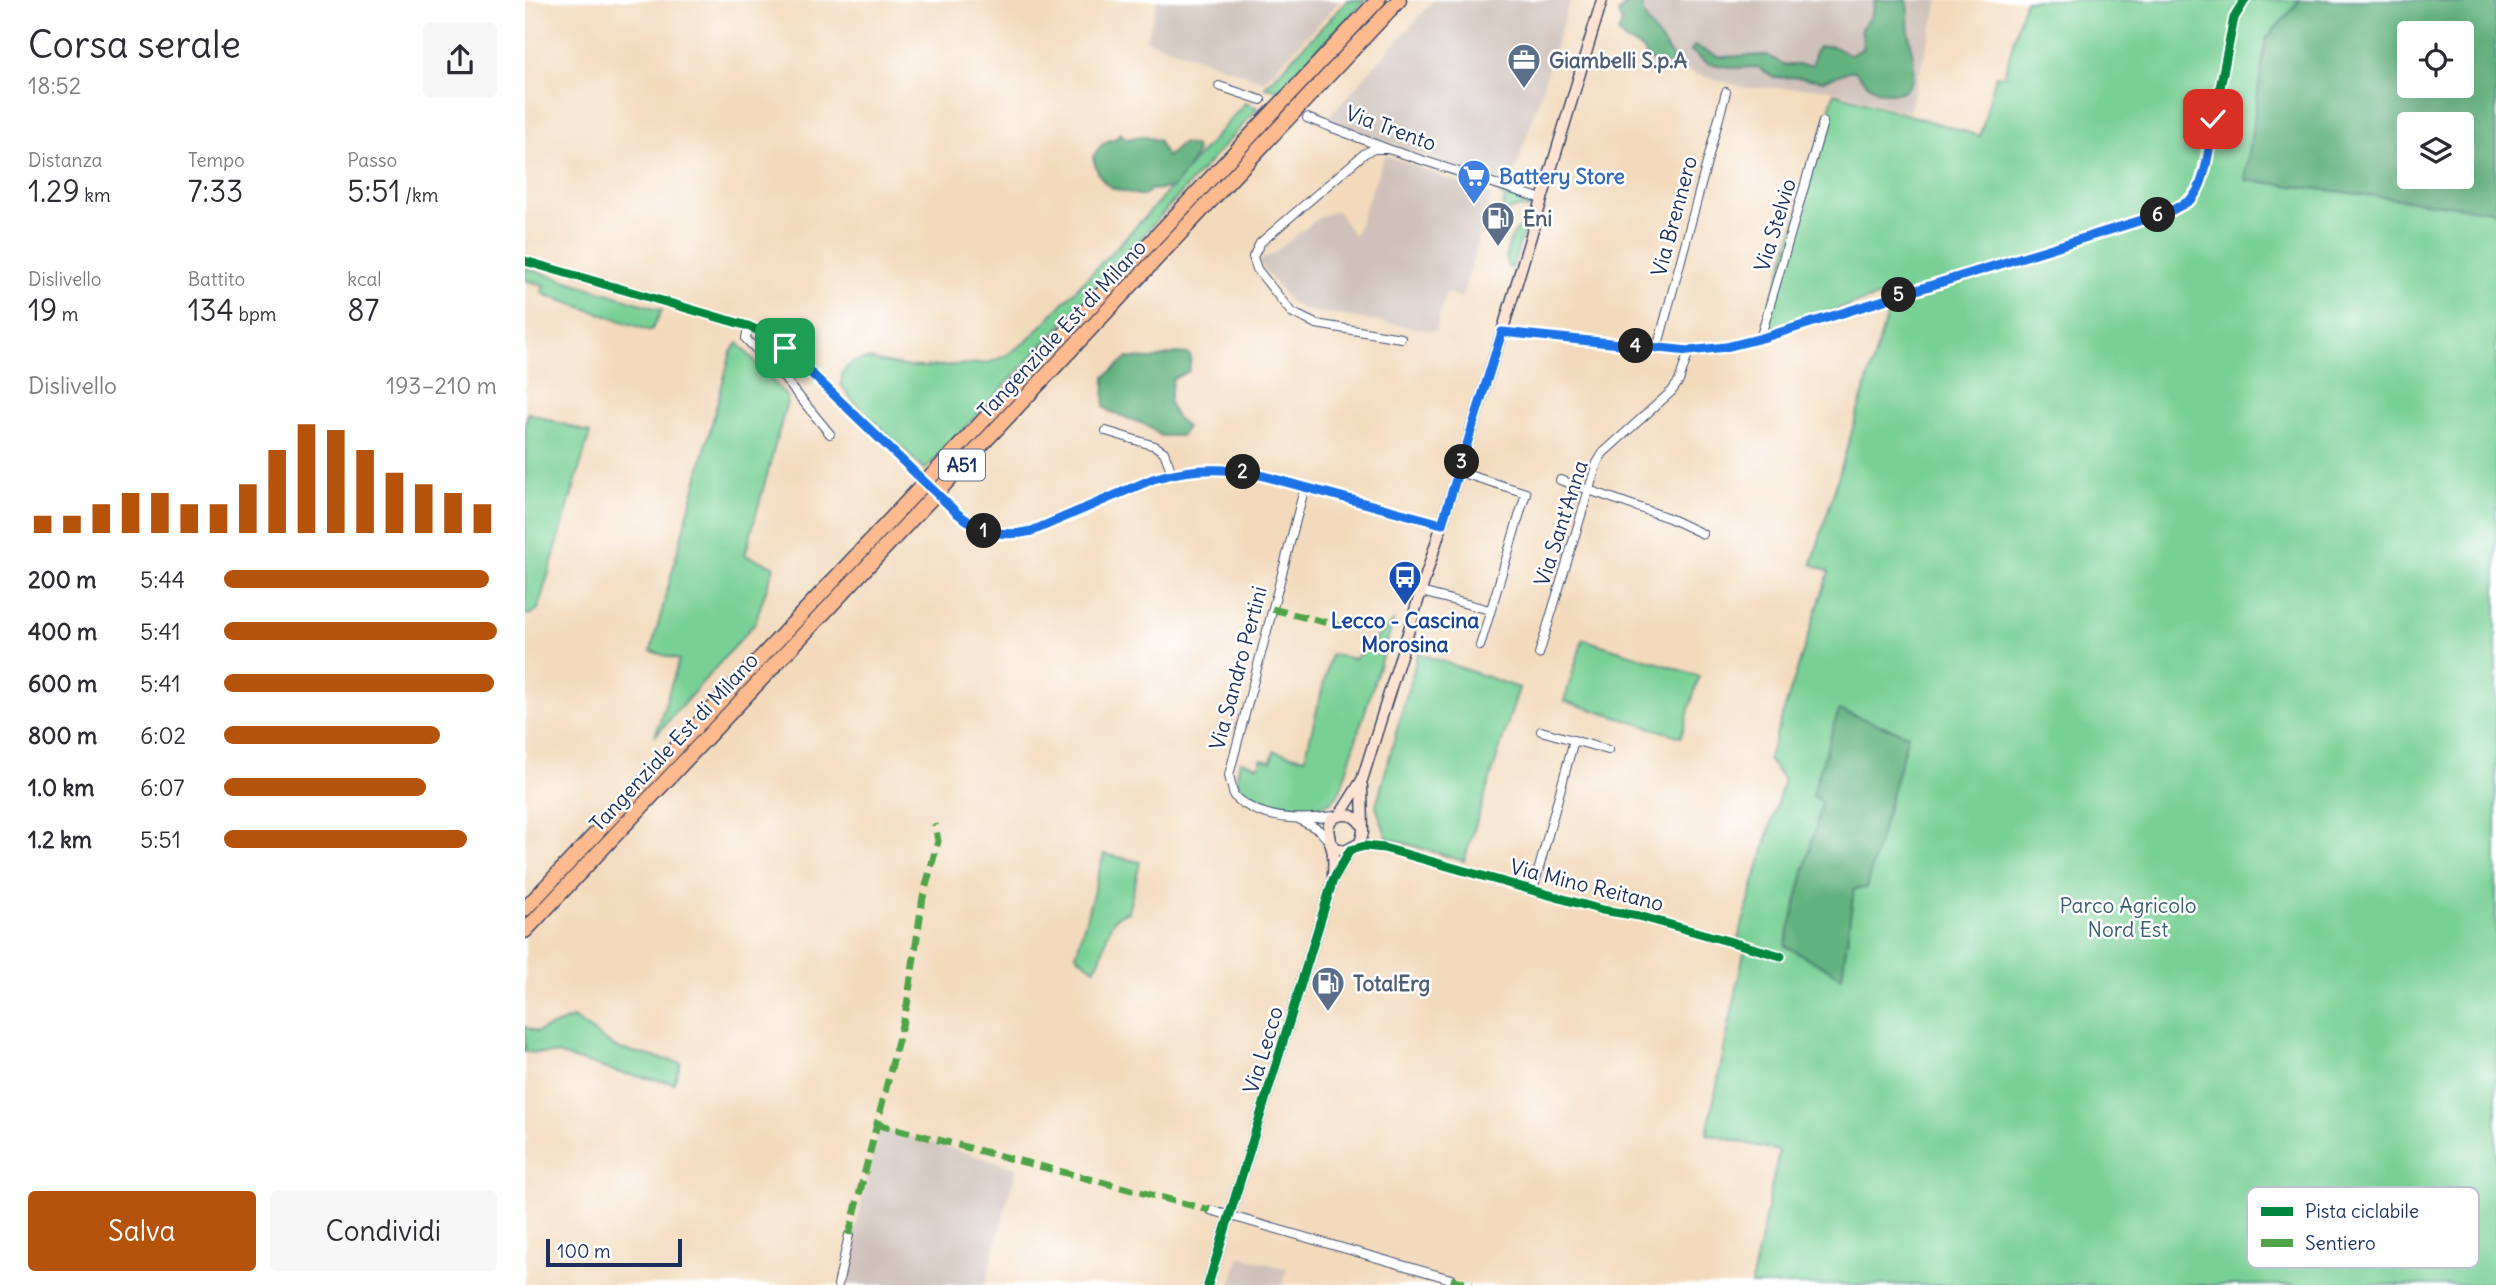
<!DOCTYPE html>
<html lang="it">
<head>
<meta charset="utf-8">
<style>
	:root { --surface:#fff; --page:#f7f7f7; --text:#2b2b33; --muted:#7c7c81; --accent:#b45309 }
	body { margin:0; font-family:Delius,sans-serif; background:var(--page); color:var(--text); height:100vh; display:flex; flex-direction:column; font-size:26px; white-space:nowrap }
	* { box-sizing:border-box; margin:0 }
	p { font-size:23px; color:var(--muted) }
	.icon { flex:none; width:38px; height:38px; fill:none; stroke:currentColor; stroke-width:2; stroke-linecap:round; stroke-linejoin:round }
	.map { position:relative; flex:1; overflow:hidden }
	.drawer { display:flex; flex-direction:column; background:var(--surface); width:525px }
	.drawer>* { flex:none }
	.controls { position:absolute; left:1872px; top:21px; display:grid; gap:14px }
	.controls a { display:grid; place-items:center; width:77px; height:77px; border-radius:7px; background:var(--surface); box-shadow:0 7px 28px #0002; font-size:35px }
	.scale { position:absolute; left:21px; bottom:18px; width:136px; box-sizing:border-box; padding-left:7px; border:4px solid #1b2f5e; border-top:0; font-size:19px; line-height:24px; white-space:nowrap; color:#1b2f5e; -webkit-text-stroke:5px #fff; paint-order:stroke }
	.pin { position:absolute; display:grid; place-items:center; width:60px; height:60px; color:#fff; margin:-30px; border-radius:14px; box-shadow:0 4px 10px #0006 }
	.km { position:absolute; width:35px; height:35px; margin:-18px; border-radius:50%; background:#222; color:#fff; font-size:19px; line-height:35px; text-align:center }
	.round { display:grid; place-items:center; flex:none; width:74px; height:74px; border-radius:7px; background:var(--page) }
	.headline { display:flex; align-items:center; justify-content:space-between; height:119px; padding:0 28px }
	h1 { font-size:38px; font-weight:600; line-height:52px }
	.metrics { display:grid; grid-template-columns:repeat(3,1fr); gap:10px; height:119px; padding:7px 28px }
	.metrics div { display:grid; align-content:center }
	.metrics b { font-size:30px; font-weight:600 }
	.metrics small { font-size:19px; font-weight:400 }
	.metrics p { font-size:19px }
	.chart { height:196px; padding:14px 28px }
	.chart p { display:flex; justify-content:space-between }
	.chart svg { width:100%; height:126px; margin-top:7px; stroke:var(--accent); stroke-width:6 }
	.action { display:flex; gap:14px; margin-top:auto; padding:14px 28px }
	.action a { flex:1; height:80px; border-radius:7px; background:var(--accent); color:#fff; font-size:28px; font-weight:600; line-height:80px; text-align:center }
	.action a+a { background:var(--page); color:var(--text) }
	ul { padding:0 28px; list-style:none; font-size:23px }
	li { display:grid; grid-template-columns:112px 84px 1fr; align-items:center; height:52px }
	li i { height:18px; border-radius:9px; background:var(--accent) }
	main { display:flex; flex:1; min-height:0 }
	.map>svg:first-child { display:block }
	.industrial { fill:#cfc1ba }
	.green { fill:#79d095; stroke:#4a807a; stroke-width:2; fill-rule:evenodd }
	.forest { fill:#62b27e; stroke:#3e706e; stroke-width:2; fill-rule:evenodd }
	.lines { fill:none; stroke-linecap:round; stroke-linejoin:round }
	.street-casing { stroke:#3b496c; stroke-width:10 }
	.secondary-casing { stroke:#3b496c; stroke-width:13 }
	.highway-casing { stroke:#3b496c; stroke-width:17 }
	.street { stroke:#fff; stroke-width:8 }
	.secondary { stroke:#fee3d2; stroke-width:10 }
	.highway { stroke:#fcba8e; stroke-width:14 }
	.street-bridge-casing { stroke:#3b496c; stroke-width:10; stroke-linecap:butt }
	.street-bridge { stroke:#fff; stroke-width:8 }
	.quiet { stroke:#4fa44a; stroke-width:7; stroke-dasharray:14 7; stroke-linecap:butt }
	.cycleway-casing { stroke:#fff; stroke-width:13 }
	.cycleway { stroke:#00873e; stroke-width:9 }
	.route-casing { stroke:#fff; stroke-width:14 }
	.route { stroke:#1a73e8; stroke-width:9 }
	.labels { text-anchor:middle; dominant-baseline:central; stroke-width:5; stroke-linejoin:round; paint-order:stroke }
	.shield { fill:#fff; stroke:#5f6d8e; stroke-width:2 }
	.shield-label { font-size:19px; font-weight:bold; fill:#1b2f5e }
	.service-label { font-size:21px; font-weight:bold; fill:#4e5e75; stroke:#fff; text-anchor:start }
	.street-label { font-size:21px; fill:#1b2f5e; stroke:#fff }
	.shop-label { font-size:21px; font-weight:bold; fill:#366cbe; stroke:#fff; text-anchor:start }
	.transit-label { font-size:21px; font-weight:bold; fill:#164399; stroke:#fff }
	.park-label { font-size:21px; fill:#375f6e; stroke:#fff }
	.key { fill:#fff; stroke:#bbc1cf; stroke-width:2 }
	.key-label { font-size:19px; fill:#1b2f5e }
</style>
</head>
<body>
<main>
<section class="drawer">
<div class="headline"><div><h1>Corsa serale</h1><p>18:52</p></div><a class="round"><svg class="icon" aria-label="share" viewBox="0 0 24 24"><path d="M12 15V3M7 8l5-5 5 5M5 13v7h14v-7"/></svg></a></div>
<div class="metrics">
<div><p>Distanza</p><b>1.29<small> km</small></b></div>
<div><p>Tempo</p><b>7:33</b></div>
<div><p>Passo</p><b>5:51<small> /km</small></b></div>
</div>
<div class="metrics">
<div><p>Dislivello</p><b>19<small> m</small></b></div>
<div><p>Battito</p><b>134<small> bpm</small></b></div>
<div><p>kcal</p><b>87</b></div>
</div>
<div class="chart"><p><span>Dislivello</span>193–210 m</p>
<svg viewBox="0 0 160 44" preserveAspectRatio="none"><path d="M5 44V38M15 44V38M25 44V34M35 44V30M45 44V30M55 44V34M65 44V34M75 44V27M85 44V15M95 44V6M105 44V8M115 44V15M125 44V23M135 44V27M145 44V30M155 44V34"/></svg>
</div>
<ul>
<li><b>200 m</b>5:44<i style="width:97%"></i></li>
<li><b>400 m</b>5:41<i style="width:100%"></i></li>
<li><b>600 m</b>5:41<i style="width:99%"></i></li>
<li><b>800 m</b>6:02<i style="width:79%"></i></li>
<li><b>1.0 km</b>6:07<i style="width:74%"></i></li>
<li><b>1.2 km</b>5:51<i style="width:89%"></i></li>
</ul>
<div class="action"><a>Salva</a><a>Condividi</a></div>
</section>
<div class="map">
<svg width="1971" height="1285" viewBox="0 0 1971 1285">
	<rect width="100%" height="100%" fill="#fff"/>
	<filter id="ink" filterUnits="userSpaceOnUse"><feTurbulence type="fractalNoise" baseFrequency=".0143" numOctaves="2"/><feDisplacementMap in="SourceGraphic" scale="14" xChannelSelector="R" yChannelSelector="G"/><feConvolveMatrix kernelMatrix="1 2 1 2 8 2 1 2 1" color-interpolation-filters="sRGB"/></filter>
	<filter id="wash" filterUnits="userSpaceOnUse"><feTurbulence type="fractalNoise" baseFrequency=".00686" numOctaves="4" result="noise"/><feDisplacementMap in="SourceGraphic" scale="28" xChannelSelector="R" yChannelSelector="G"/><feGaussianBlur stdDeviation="1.57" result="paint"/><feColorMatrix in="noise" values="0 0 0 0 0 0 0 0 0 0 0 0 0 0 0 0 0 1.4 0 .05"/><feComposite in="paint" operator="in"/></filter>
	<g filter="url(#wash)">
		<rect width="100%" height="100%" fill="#f3dabc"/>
		<path class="industrial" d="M 633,0 L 816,0 L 739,81 L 621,40 Z
			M 909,0 L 1045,0 L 986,186 L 800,121 Z
			M 1116,0 L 1414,0 L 1384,112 L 1300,88 L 1220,88 L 1148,67 L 1111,13 Z
			M 860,155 L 966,195 L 937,298 L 921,293 L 910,331 L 781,310 L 766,303 L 733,262 L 746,255 L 795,217 L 812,210 L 829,236 Z
			M 353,1127 L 491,1168 L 460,1285 L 318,1285 Z
			M 715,1256 L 762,1269 L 758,1285 L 706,1285 Z"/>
		<path class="green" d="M 823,0 L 840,0 L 754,90 L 740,87 Z
			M 1500,0 L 1971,0 L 1971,1285 L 1226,1285 L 1254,1151 L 1182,1134 L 1220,947 L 1212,943 L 1259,779 L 1243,760 L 1304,572 L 1287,564 L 1369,292 L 1245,329 L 1240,323 L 1309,93 L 1455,136 L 1471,75 L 1479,76 ZM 1885,33 L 1937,33 L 1937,86 L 1885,86 ZM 1885,124 L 1937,124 L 1937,177 L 1885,177 Z
			M 720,103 L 733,108 L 536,326 L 400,470 L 327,400 L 316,384 L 318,371 L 328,362 L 343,359 L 376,366 L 398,367 L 463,363 L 480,356 L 502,341 L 619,218 Z
			M 985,193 L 1005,199 L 1004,209 L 995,207 L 976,214 L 980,199 L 976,194 Z
			M 996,227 L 999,230 L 987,268 L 983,267 C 978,254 985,235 996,227 Z
			M 0,267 L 7,270 L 137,310 L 126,331 L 21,295 L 17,293 L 19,285 L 0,280 Z
			M 213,343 L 263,398 L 220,555 L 249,566 L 230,623 L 130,736 L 154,660 L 126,651 L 206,352 Z
			M 3,413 L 65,433 L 13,609 L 4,615 L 0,614 L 0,424 Z
			M 868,622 L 815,791 C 811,797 807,803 799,805 C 781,812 726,806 716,788 C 710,779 713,771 715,761 L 734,766 L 736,759 L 746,761 L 749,751 L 780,758 L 806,654 L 829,659 Z
			M 1058,639 L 1174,676 L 1156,737 L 1039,701 Z
			M 893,653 L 994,688 L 939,861 L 862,838 L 851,806 Z
			M 579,854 L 615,862 L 603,912 C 577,916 584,952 569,969 L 551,955 Z
			M 48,1018 L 91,1048 L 156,1063 L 149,1083 L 95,1073 L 32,1054 L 0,1052 L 0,1027 L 12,1032 Z"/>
		<path class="forest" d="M 1101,0 L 1118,0 C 1111,18 1140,41 1148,59 L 1146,65 C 1135,64 1130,65 1122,57 C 1120,54 1118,49 1115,48 C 1103,40 1105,47 1093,33 L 1097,23 L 1093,13 L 1101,4 Z
			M 1350,0 L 1382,0 C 1384,11 1382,22 1384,33 C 1387,53 1399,93 1367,93 C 1349,93 1341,83 1330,71 L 1324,71 L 1298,81 L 1270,77 L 1250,78 L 1232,67 L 1209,68 L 1182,63 L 1166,51 L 1169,46 L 1195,57 L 1242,55 L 1260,65 L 1288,65 L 1290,52 L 1293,47 L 1307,46 L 1325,55 L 1337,49 L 1338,42 L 1336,28 L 1346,17 Z
			M 1775,0 L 1908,0 L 1933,4 L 1971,0 L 1971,211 L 1720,180 L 1741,39 ZM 1885,33 L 1937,33 L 1937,86 L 1885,86 ZM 1885,124 L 1937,124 L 1937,177 L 1885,177 Z
			M 595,133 L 602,139 L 616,136 L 633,140 L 642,157 L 657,143 L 669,146 L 672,151 C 669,160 654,181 647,188 L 625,190 L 619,196 C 589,189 576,191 568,157 C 572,149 580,140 590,139 Z
			M 651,353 L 663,354 L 666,357 L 664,371 L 648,379 L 644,402 L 650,416 L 662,427 L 656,436 L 636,436 L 621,425 L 586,412 L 579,407 L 580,377 L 602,358 L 627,359 Z
			M 1314,710 L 1383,735 L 1341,888 L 1329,889 L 1317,977 L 1260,946 L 1297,802 L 1287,795 Z"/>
	</g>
	<g filter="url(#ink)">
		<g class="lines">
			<defs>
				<path id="street" d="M 694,86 L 736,100
					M 782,118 L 863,149 L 1017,199
					M 863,149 L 849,149 L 840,153 L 735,243 L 728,257 L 732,269 L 766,312 L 791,324 L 876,338
					M 0,261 L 223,326 L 238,333 L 259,348 L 378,462
					M 223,326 L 221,339 L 259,378 L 305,434
					M 977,332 L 1164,351 L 1201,347 L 1237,338 L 1646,211 C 1662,202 1671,196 1677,178 L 1709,18 L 1720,0
					M 1235,339 L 1298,122
					M 1132,349 L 1201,92
					M 581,431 L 630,446 L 639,452 L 647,473
					M 934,472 L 1001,493 L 955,646
					M 1035,480 L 1144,518 L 1178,534
					M 780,486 L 704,775 L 709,796 C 735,820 776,821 810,816
					M 433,514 C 458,532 477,538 507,531 L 628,479 L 647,473 L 678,469 L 714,471 L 731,474 L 917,524
					M 896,592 L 965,610
					M 1014,654 L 1072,463 L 1078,453 L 1147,391 L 1154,381 L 1164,351
					M 1016,731 L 1083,750
					M 775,820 L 794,830 L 804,841
					M 830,847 L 859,848 L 1077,910 L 1114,916 L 1256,956
					M 1008,890 L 1049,740
					M 685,1210 L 926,1279 L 925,1285
					M 313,1285 L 324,1235"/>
				<path id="secondary" d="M 815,815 L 837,780 L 977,332 L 1077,0
					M 804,841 L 811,848 L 820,851 L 835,843 L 838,832 L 837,786
					M 808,877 C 808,870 809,862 808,855 C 807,841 793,817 819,815 C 827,814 832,819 837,825
					M 683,1285 L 808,880 L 825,850"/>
				<path id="highway" d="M 0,909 L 853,0
					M 0,931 L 874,0"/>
			</defs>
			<use href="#street" class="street-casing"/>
			<use href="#secondary" class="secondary-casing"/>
			<use href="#highway" class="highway-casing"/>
			<use href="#street" class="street"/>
			<use href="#secondary" class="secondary"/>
			<use href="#highway" class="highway"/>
			<defs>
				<path id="street-bridge" d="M 378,462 L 433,514"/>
			</defs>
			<use href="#street-bridge" class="street-bridge-casing"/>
			<use href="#street-bridge" class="street-bridge"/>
			<path class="quiet" d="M 747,609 L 815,626
				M 351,1124 L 685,1210
				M 324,1235 L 382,1005 L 398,897 L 413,841 L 410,824
				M 926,1279 L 947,1285"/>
			<defs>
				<path id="cycleway" d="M 0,261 L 223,326 L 238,333 L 259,348 L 433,514 C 445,523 457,531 471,534 C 507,539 592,494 628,479 C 663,468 696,467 731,474 L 917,524
					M 977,332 L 1164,351 L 1201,347 L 1237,338 L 1646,211 C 1662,202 1671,196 1677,178 L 1709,18 L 1720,0
					M 683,1285 L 808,880 L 825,850 L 840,846 L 859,848 L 1077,910 L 1114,916 L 1256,956"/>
			</defs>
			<use href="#cycleway" class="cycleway-casing"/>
			<use href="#cycleway" class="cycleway"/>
		</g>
	</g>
	<g class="lines" filter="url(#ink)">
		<defs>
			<path id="route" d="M 260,348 L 433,514 C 457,532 477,538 507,531 L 628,479 C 663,468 696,467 731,474 L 917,524 L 977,332 L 1164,351 L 1201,347 L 1237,338 L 1646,211 C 1652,207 1660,204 1665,200 C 1682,186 1685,139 1688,119"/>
		</defs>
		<use href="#route" class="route-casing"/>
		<use href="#route" class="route"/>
	</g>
	<defs>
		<symbol id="office-pin" viewBox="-11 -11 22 30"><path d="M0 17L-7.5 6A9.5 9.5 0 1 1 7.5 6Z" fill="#5c6f8a" stroke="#fff"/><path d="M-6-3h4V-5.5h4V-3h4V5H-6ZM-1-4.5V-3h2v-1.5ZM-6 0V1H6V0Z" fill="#fff"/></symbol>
		<symbol id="supermarket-pin" viewBox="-11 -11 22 30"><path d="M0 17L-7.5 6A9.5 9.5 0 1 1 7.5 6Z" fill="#3f7fe0" stroke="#fff"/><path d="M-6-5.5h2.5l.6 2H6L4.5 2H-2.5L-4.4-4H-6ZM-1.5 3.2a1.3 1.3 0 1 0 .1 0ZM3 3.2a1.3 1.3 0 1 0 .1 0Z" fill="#fff"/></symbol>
		<symbol id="fuel-pin" viewBox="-11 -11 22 30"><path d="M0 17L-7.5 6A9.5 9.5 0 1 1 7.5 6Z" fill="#5c6f8a" stroke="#fff"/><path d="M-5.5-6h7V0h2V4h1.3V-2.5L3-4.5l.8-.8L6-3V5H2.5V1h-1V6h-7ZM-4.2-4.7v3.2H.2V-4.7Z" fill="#fff"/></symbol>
		<symbol id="bus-pin" viewBox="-11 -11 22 30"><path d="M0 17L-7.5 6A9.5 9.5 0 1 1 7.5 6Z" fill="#1a4fb4" stroke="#fff"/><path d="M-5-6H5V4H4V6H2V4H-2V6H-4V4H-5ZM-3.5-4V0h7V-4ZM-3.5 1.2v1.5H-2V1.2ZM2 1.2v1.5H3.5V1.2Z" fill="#fff"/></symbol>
	</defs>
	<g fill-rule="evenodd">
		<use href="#office-pin" x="980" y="41" width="38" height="52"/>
		<use href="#supermarket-pin" x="930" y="157" width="38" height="52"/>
		<use href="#fuel-pin" x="954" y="199" width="38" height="52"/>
		<use href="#bus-pin" x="861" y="558" width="38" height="52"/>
		<use href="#fuel-pin" x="784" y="964" width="38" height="52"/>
	</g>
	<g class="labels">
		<rect class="shield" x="414" y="449.5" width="46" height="31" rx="5"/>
		<g class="shield-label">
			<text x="437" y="465">A51</text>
		</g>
		<g class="service-label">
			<text x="1024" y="60">Giambelli S.p.A</text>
			<text x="998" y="218">Eni</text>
			<text x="828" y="983">TotalErg</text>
		</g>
		<g class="street-label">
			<text transform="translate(866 128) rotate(20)">Via Trento</text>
			<text transform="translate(1149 216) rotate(-75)">Via Brennero</text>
			<text transform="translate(1250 225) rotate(-73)">Via Stelvio</text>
			<text transform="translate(537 329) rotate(-47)">Tangenziale Est di Milano</text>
			<text transform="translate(1036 523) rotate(-72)">Via Sant'Anna</text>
			<text transform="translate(713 668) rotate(-75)">Via Sandro Pertini</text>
			<text transform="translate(149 742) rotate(-47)">Tangenziale Est di Milano</text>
			<text transform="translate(1062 885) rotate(14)">Via Mino Reitano</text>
			<text transform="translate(738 1050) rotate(-73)">Via Lecco</text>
		</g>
		<g class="shop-label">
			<text x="974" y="176">Battery Store</text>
		</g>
		<g class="transit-label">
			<text x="880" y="620">Lecco - Cascina<tspan x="880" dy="24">Morosina</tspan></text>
		</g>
		<g class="park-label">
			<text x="1603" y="905">Parco Agricolo<tspan x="1603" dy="24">Nord Est</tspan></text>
		</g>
	</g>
	<rect x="1722" y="1187" width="232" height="81" rx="10" class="key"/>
	<rect x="1736" y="1207" width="32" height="9" fill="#00873e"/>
	<rect x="1736" y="1239" width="32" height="8" fill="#4fa44a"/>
	<g class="key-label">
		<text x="1780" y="1218">Pista ciclabile</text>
		<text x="1780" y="1250">Sentiero</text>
	</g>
</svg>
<div class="controls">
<a><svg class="icon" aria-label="locate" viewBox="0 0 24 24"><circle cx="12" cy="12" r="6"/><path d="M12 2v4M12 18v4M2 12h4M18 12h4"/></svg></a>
<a><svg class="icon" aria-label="layers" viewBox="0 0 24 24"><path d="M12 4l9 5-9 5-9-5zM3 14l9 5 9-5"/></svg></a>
</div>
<div class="scale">100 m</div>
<div class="pin" style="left:260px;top:348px;background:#1e9e55"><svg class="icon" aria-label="arrive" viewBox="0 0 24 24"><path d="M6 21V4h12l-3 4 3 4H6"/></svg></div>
<div class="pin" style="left:1688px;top:119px;background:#d93025"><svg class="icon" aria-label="check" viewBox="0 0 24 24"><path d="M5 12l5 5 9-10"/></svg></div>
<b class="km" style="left:459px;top:531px">1</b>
<b class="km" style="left:718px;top:472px">2</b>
<b class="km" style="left:937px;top:462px">3</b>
<b class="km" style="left:1111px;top:346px">4</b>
<b class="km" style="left:1374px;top:295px">5</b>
<b class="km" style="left:1633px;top:215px">6</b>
</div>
</main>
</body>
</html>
